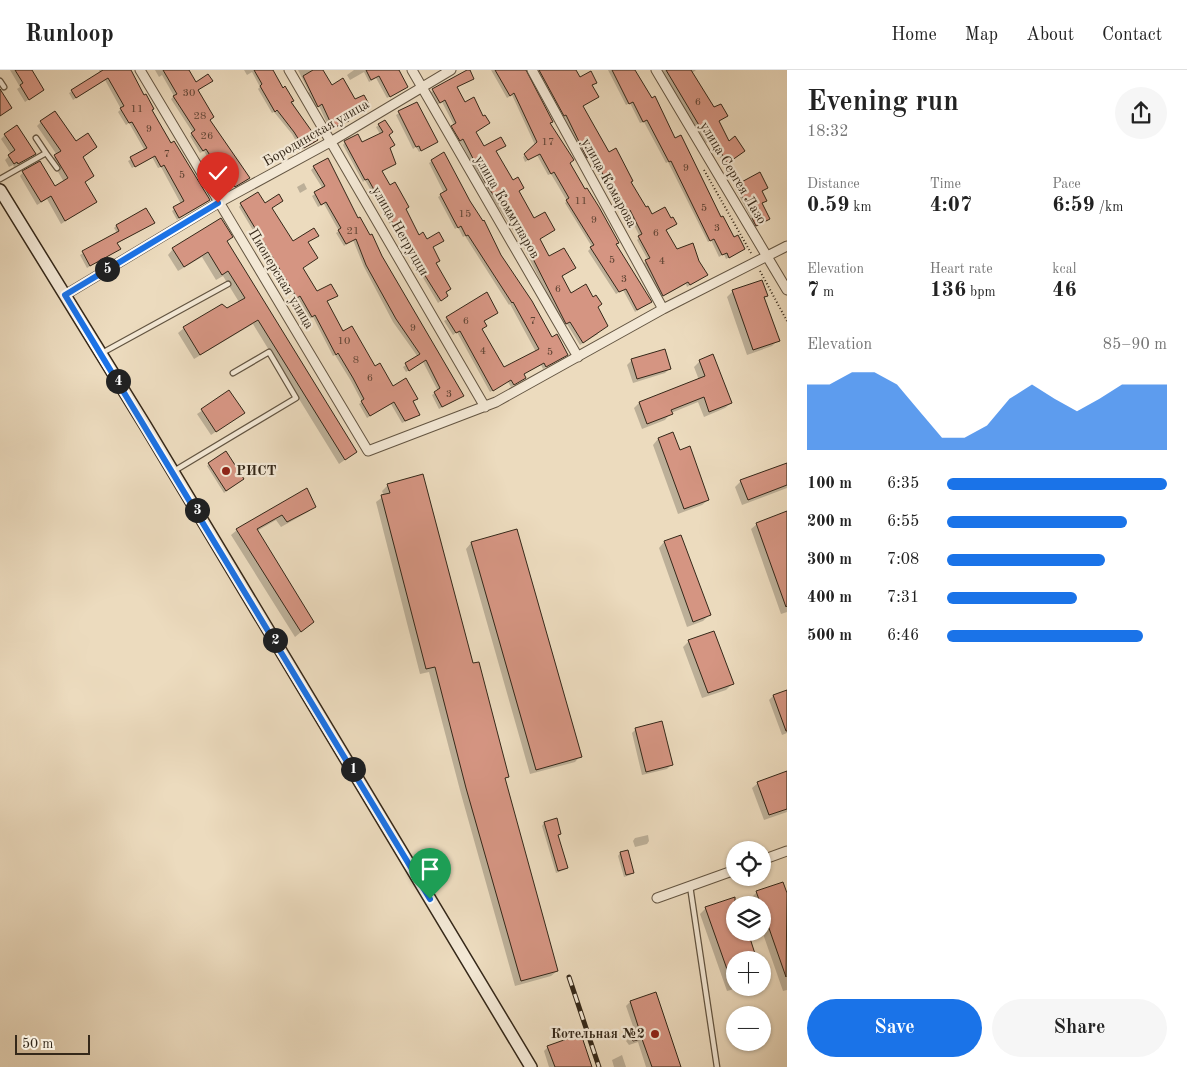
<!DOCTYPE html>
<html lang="en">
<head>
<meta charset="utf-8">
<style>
	:root { --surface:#fff; --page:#f6f6f6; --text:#222; --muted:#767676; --line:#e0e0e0; --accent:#1a73e8 }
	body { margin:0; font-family:"Old Standard TT",serif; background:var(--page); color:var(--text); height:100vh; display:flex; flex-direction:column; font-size:19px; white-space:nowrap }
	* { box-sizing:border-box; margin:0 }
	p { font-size:16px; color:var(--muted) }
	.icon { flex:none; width:28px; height:28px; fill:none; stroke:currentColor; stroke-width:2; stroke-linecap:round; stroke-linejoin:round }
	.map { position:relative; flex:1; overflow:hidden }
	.drawer { display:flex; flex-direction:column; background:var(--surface); width:400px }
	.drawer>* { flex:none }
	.fabs { position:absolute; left:726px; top:771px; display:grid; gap:10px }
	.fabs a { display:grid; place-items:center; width:45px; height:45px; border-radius:50%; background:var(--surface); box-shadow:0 1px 4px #0004; font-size:25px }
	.scale { position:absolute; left:15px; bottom:12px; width:75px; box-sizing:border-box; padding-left:5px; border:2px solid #352819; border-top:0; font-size:14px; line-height:18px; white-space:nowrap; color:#352819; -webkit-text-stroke:4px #f3e8d5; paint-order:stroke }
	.pin { position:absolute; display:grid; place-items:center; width:42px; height:42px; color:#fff; margin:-51px -21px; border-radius:50% 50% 50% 0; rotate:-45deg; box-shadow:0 0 5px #0007 }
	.pin .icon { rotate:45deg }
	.km { position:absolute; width:25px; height:25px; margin:-12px; border-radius:50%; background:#222; color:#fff; font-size:14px; line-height:25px; text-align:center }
	.round { display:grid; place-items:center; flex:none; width:52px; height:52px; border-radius:26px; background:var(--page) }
	.head { display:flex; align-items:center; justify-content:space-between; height:85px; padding:0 20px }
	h1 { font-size:28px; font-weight:700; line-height:38px }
	.figures { display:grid; grid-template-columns:repeat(3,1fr); gap:8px; height:85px; padding:5px 20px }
	.figures div { display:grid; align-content:center }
	.figures b { font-size:21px; font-weight:700 }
	.figures small { font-size:14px; font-weight:400 }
	.figures p { font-size:14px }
	.chart { height:140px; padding:10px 20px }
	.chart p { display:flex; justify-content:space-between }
	.chart svg { width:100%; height:90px; margin-top:5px; fill:var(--accent); opacity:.7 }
	.button { display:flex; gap:10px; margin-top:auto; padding:10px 20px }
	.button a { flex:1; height:58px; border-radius:30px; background:var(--accent); color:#fff; font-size:20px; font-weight:700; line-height:58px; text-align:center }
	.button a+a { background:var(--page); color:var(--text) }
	ul { padding:0 20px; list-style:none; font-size:16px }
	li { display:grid; grid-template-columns:80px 60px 1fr; align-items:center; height:38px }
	li i { height:12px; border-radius:6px; background:var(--accent) }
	header { display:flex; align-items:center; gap:30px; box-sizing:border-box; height:70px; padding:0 25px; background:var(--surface); border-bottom:1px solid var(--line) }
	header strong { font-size:24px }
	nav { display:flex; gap:28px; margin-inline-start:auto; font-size:18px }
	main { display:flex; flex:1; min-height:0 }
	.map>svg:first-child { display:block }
	.shadow { fill:#0003 }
	.building { fill:#d59582; stroke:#352819 }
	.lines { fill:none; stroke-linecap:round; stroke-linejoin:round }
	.service-casing { stroke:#635542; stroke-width:7 }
	.minor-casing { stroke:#635542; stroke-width:11 }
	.secondary-casing { stroke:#352819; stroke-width:14 }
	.path { stroke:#352819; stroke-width:2; stroke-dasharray:1 2.5; stroke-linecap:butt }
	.service { stroke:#f3e8d5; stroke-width:4.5 }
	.minor { stroke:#f3e8d5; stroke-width:9 }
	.secondary { stroke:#f3e8d5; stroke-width:11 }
	.rail-casing { stroke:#352819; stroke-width:5 }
	.rail { stroke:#f3e8d5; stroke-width:3; stroke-dasharray:9; stroke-linecap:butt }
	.route-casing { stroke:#fff; stroke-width:10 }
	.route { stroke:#1a73e8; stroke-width:6 }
	.poi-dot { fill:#8f2418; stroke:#f3e8d5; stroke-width:2 }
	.labels { text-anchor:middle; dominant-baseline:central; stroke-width:4.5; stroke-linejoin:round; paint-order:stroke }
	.number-label { font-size:11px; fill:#5d4333 }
	.street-label { font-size:14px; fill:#352819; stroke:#f3e8d5 }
	.poi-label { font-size:14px; font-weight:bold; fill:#352819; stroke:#f3e8d5; text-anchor:start }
</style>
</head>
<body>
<header>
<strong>Runloop</strong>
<nav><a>Home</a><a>Map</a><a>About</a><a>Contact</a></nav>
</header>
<main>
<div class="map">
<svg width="787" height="997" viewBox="0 0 787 997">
	<rect width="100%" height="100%" fill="#ecdbbe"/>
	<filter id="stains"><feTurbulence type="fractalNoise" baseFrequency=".004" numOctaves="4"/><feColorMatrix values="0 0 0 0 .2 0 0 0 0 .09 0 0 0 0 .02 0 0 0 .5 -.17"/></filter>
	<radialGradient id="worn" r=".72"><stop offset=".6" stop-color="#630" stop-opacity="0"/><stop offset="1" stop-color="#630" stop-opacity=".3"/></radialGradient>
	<path class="shadow" d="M 10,0 L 30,0 L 42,20 L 25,32 L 17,19 L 20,17 Z
		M 99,0 L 123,0 L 209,130 L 206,133 L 177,150 L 172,141 L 181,134 L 161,97 L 158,98 L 152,87 L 132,98 L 128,91 L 145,81 L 129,53 L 126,55 L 118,42 L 121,39 L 105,10 L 73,30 L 69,23 L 100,3 Z
		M 155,0 L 187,0 L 195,14 L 211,11 L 197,21 L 209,50 L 249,108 L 246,111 L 232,118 L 219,97 L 215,100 L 204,81 L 200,83 L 190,66 L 193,63 L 171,29 L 174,26 L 162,5 L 159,7 Z
		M 244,0 L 272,0 L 316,70 L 314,73 L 301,80 L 292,64 L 274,42 L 272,43 L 258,19 L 260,17 L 252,2 L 247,5 Z
		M 298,0 L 321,0 L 331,16 L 355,31 L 368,36 L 347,49 L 345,53 L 330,60 L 319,36 L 315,38 L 307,24 L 309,22 Z
		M 354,0 L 391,0 L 407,17 L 387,28 L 376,8 L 369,12 L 364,2 L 350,10 L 347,5 Z
		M 491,0 L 525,0 L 552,51 L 549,54 L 569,93 L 618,172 L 615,175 L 648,234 L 635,242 L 623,220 L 616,224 L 588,181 L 592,177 L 565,133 L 567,131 L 551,104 L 548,105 L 537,85 L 525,92 L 523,87 L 535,75 L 512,25 L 507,28 Z
		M 535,0 L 575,0 L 580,9 L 596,12 L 591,16 L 597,27 L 582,36 L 609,83 L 651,145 L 665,160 L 676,180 L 698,192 L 707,205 L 704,207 L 687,217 L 686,214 L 660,228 L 643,194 L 648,190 L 637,170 L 640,167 L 627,141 L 625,142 L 612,122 L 611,123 L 588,87 L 584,89 L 563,46 L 561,47 Z
		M 608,0 L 634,0 L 720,149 L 744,179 L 741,181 L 726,189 L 724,184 L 719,187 L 711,170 L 708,172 L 668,92 L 666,93 L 644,52 L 640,53 L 630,33 L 626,35 Z
		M 661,0 L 696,0 L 692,3 L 713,39 L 726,46 L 718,52 L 728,72 L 744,81 L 741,84 L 725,95 L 709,71 L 706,73 Z
		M 473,9 L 456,18 L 464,33 L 488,53 L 475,62 L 483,78 L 495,81 L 513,112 L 523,118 L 517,122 L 549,187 L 575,198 L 561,206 L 570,224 L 596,237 L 598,264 L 580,275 L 567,254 L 563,256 L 522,174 L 484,116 L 460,71 L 457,72 L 450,59 L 454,55 L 442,32 L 437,35 L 430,22 Z
		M 416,33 L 436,72 L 419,82 L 416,77 L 413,79 L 396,45 Z
		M 41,52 L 76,72 L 96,77 L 82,88 L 79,114 L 95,132 L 61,154 L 47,129 L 37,135 L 20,106 L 23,102 L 54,117 L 64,112 L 51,90 L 57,85 L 37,56 Z
		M 379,55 L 389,65 L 389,79 L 395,93 L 381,102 L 419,166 L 432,177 L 438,191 L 435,194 L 450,219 L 445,223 L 447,226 L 438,233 L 422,206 L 420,207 L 365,110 L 363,112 L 343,75 L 345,72 L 361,74 L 380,64 L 376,57 Z
		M 5,65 L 34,84 L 14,97 L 13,95 L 9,97 L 5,90 L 11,84 L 1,69 Z
		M 432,91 L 500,185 L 564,287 L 543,299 L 541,295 L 523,304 L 525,308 L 511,317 L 508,312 L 490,322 L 457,262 L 453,265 L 444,251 L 486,224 L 497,243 L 483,252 L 485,256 L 481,260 L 503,299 L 536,282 L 510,234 L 509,235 L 465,166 L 463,167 L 458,157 L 455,159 L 438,127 L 444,123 L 429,93 Z
		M 314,97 L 357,150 L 381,187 L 462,326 L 460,328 L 439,339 L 432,325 L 438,321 L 423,292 L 406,302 L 403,297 L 418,287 L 393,252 L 364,197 L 353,170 L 344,176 L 336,163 L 339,161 L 324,134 L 318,137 L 312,126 L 323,119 L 311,100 Z
		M 304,113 L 307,119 L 300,123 L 297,117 Z
		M 737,116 L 767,118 L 761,122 L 765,131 L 761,134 L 769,149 L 766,151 L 753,158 L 750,152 L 752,150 L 735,118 Z
		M 282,131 L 271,138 L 293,173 L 315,168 L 307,173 L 317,188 L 302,198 L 317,223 L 334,228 L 326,232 L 343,263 L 392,318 L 416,328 L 412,332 L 418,345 L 416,347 L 402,353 L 391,334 L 367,348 L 359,334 L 362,332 L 351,311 L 335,285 L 333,286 L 313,247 L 309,249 L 298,228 L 295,230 L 239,137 L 241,134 L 265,135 Z
		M 151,155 L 116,174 L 116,181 L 87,198 L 80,185 L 117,163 L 114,158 L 116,156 Z
		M 231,167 L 226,172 L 356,382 L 339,394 L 253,254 L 194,289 L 178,263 L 184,258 L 239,232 L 223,206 L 216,210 L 202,187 L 178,201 L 168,185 L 173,179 Z
		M 733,221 L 767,226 L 763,229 L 778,270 L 772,276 L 747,285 L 727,227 Z
		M 632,290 L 670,298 L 665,303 L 633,313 L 627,295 Z
		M 700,291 L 731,333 L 725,338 L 704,347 L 698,332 L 671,343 L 665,350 L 642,359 L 634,338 L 639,333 L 699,310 L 694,297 Z
		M 229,322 L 243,343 L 211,365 L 197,344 Z
		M 672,364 L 679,382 L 708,430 L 702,435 L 678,444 L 653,375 L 658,369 Z
		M 209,394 L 243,409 L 224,423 L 207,396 Z
		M 787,394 L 787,418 L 742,435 L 735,417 L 741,411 Z
		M 388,415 L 472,595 L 507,707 L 504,710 L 557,901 L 551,906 L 515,916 L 461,724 L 429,602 L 420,604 L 376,432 L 384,426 L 382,421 Z
		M 307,420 L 314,436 L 308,442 L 281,457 L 276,450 L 257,461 L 313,552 L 295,567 L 231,465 L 237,460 Z
		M 787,443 L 787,542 L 781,544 L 751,459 L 757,454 Z
		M 664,472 L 709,545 L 703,551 L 687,557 L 659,478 Z
		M 471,473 L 580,686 L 575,692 L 530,704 L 466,479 Z
		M 689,571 L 732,614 L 726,620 L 702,628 L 683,577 Z
		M 787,621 L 787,663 L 782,665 L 769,630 L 773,626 Z
		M 636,659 L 671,695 L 667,699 L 642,705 L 632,663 Z
		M 787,702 L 787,742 L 764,750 L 752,718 L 758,713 Z
		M 544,753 L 560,763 L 557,766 L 567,798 L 564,800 L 556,803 L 542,756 Z
		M 648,765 L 649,771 L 647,774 L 635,777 L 633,771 L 635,768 Z
		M 620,783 L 633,802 L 630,805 L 624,807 L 618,786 Z
		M 783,814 L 787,827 L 787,920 L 783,921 L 762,861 L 762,835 L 754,835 L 751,828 L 757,822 Z
		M 735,828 L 737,835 L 735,835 L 735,862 L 756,890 L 735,890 L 735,918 L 738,918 L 727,921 L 700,844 L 706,838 Z
		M 630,932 L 679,997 L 646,997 L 638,972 L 629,975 L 626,971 L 635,962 L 626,936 Z
		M 548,977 L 591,997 L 549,997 L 544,981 Z
		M 622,985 L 626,997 L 614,997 L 612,990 Z"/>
	<path class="building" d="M 15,0 L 32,0 L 44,20 L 29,30 L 20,15 L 23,13 Z
		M 103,0 L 131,0 L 144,25 L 146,24 L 154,39 L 152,40 L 171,73 L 174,71 L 210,130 L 179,148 L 173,137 L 184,131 L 164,95 L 161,97 L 155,86 L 135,97 L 130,87 L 147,78 L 132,52 L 129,53 L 120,38 L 124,36 L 108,8 L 76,28 L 71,20 Z
		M 163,0 L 189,0 L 196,12 L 208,4 L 213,11 L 198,20 L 214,47 L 210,50 L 250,108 L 235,117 L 222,96 L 218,98 L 206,79 L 203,81 L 191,63 L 195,60 L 173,26 L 177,24 Z
		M 254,0 L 273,0 L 283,18 L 285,16 L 294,31 L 291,32 L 318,70 L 304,78 L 294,62 L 277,40 L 275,42 L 260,16 L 262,14 Z
		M 313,0 L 323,0 L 332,15 L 343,8 L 355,29 L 364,25 L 370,36 L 348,48 L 349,51 L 333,58 L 322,34 L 318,37 L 303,6 Z
		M 366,0 L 399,0 L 408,17 L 390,27 L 379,6 L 371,10 Z
		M 467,0 L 470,0 L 474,9 L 457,17 L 465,32 L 474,27 L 483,46 L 485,45 L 490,53 L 476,62 L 484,76 L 501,67 L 506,76 L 496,81 L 513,110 L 518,107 L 524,118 L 519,121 L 534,148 L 545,142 L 555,160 L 540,169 L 549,186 L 564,178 L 576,198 L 562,206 L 571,223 L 586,214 L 593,227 L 596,225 L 602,234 L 598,237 L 608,256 L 583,273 L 570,252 L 566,254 L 524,171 L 486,114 L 463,69 L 460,71 L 451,56 L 456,53 L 445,30 L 440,33 L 432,19 Z
		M 495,0 L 526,0 L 553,52 L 550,53 L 574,90 L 570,93 L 585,119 L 587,118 L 599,137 L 619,173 L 616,174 L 652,232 L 637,240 L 626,219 L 619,222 L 590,177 L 594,175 L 566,130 L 569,128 L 554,102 L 551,104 L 540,84 L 528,90 L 524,84 L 537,72 L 514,23 L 510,26 Z
		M 539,0 L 576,0 L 580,7 L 591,1 L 597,13 L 592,15 L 599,27 L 583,36 L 592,52 L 609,82 L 616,78 L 633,111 L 631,112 L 646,137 L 648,136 L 652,144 L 665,137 L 671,148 L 673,147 L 677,154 L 666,160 L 677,179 L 693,173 L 699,191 L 708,205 L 690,215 L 688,212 L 663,226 L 645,190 L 650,188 L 638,166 L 642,164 L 630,140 L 627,141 L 615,121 L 614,122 L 591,85 L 587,88 L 566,45 L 564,46 Z
		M 612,0 L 635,0 L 652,28 L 655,26 L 675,68 L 681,65 L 721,147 L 723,146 L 734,167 L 738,165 L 745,179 L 729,188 L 727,183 L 722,185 L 714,169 L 710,171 L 671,91 L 669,92 L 647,50 L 643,52 L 633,32 L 629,34 Z
		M 666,0 L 691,0 L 714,37 L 721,34 L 728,46 L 719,51 L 729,71 L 735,66 L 745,81 L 728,93 L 712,70 L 709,72 Z
		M 0,19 L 12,38 L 0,46 Z
		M 417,32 L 438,72 L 421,81 L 419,76 L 416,77 L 398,41 Z
		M 55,41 L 76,71 L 88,63 L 97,77 L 83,87 L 94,106 L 85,112 L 97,132 L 65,151 L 51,126 L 41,132 L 22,101 L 40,91 L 55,116 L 68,108 L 54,85 L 61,81 L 40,51 Z
		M 385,50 L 393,62 L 389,65 L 395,75 L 390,78 L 396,94 L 382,101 L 390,115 L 395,112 L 409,137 L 406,139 L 419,165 L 423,162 L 427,169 L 439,162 L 444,171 L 433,177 L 440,191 L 436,193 L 451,219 L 446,222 L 448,226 L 441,231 L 424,204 L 422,205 L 368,109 L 365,110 L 344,71 L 358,64 L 362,72 L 383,62 L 378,54 Z
		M 17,55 L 36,84 L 18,94 L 17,92 L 14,94 L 8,85 L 15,80 L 4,64 Z
		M 444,82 L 470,131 L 483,151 L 484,150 L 501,185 L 532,231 L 552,267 L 557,264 L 568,285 L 546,297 L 544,293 L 524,304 L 526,308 L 514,315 L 511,310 L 493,321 L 460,261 L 456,263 L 446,247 L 487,222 L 498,243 L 484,251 L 487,256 L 482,259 L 504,297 L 539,279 L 513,232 L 512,233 L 468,165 L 466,166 L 461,156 L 458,158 L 440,124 L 447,120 L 431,90 Z
		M 328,88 L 358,148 L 360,147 L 370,165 L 372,164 L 382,186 L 464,326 L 442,337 L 434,322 L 440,318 L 426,290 L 409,301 L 405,293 L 420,284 L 396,249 L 366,195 L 356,169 L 346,174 L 338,160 L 341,158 L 326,132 L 321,135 L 314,122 L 325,116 L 313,96 Z
		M 760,102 L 768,118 L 762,121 L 767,131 L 762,133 L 770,149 L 756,156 L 752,148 L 754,147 L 736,115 Z
		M 258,122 L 265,133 L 279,124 L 283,131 L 272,138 L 293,171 L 314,158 L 319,166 L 308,172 L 318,188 L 303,198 L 317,221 L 331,214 L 338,226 L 327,231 L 343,261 L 352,256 L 375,296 L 380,293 L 393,316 L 406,308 L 418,329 L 413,331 L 420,345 L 405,351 L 394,332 L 370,346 L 361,331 L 364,329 L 353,308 L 338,283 L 336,285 L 315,245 L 312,247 L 300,226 L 297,228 L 240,133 Z
		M 146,138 L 155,153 L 117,173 L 121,179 L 90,196 L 82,181 L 119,161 L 116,155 Z
		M 221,148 L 233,167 L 227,171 L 357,382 L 345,390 L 258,250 L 200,285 L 183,257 L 222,234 L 227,238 L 245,228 L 228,201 L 222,205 L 208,182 L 184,197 L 172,178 Z
		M 762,210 L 768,226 L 764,227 L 780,271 L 753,280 L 732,220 Z
		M 665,279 L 671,299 L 637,309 L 631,289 Z
		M 713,284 L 732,333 L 709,342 L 704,327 L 671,340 L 673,344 L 647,354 L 639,332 L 705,306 L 699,290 Z
		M 229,320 L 245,343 L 216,362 L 201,339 Z
		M 673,362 L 680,380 L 690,376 L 709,430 L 684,439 L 658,368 Z
		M 226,381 L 244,409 L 226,421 L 208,393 Z
		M 787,393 L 787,415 L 748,430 L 740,410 Z
		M 423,404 L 473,593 L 479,592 L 509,707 L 505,708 L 558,901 L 521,911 L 466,718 L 435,597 L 426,599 L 381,425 L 390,423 L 387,414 Z
		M 307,418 L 316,437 L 287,452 L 282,445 L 257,459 L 314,552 L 301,562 L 236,459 Z
		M 787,441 L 787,536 L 786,537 L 756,453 Z
		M 517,459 L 582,687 L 536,700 L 471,472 Z
		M 681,465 L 711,545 L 693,552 L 664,471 Z
		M 714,561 L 734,614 L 708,623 L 688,570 Z
		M 787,620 L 787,661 L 786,661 L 773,625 Z
		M 662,651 L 673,695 L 646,702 L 635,658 Z
		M 787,701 L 787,739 L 769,745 L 757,712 Z
		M 557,748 L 561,764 L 558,765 L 568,798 L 558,801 L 544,752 Z
		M 628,780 L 634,803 L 626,805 L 620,782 Z
		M 783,812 L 787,823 L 786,907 L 756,821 Z
		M 735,827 L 735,862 L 748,862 L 757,890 L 735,890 L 734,919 L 705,837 Z
		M 656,922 L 681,997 L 652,997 L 642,969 L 633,971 L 630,968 L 631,963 L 639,959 L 630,931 Z
		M 581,964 L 592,997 L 555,997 L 547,976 Z"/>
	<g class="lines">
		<defs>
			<path id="service" d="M 0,11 L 4,17
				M 46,83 L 57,98
				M 0,109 L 46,83 L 36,68
				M 102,283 L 228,214
				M 174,401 L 296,328 L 269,282 L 233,303
				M 690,816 L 717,997"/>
			<path id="minor" d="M 140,0 L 368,381 L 496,332 L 663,239 L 787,176
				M 289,0 L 485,337
				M 412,0 L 578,287
				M 532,0 L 663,239
				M 656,0 L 787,220
				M 65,225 L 218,133 L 332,71 L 451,0
				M 762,790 L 787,781
				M 657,828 L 735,800"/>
			<path id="secondary" d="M 0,120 L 145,355 L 531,997"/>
		</defs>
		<use href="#service" class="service-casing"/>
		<use href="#minor" class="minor-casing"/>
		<use href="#secondary" class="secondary-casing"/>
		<path class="path" d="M 704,100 L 751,183
			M 760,201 L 787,251"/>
		<use href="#service" class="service"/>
		<use href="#minor" class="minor"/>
		<use href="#secondary" class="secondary"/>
		<defs>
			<path id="rail" d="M 569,907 L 599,997"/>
		</defs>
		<use href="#rail" class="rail-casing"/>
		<use href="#rail" class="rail"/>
	</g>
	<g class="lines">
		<defs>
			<path id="route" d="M 218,133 L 65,225 L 430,829"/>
		</defs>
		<use href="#route" class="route-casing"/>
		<use href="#route" class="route"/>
	</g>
	<g class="poi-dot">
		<circle cx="226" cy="401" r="5"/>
		<circle cx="655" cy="964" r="5"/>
	</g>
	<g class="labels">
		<g class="number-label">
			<text x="189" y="23">30</text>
			<text x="698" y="32">6</text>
			<text x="137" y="39">11</text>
			<text x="200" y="46">28</text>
			<text x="149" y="59">9</text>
			<text x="207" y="66">26</text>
			<text x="548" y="72">17</text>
			<text x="167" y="84">7</text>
			<text x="686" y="98">9</text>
			<text x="182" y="105">5</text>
			<text x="581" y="131">11</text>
			<text x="704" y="138">5</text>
			<text x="465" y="144">15</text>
			<text x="594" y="150">9</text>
			<text x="717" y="158">3</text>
			<text x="353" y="161">21</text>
			<text x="656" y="163">6</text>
			<text x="612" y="190">5</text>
			<text x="662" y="191">4</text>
			<text x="624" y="209">3</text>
			<text x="558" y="219">6</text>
			<text x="466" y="251">6</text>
			<text x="533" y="251">7</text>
			<text x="413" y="258">9</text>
			<text x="344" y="271">10</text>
			<text x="483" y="281">4</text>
			<text x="550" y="282">5</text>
			<text x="356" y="290">8</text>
			<text x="370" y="308">6</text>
			<text x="449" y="324">3</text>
		</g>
		<g class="street-label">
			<text transform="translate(316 63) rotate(-30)">Бородинская улица</text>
			<text transform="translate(733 103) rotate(59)">улица Сергея Лазо</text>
			<text transform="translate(609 113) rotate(61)">улица Комарова</text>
			<text transform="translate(507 137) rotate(60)">улица Коммунаров</text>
			<text transform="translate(400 161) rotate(60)">улица Негруцци</text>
			<text transform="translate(281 209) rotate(59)">Пионерская улица</text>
		</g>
		<g class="poi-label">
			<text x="236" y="401">РИСТ</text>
			<text x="645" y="964" text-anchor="end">Котельная №2</text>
		</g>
	</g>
	<rect width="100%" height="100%" filter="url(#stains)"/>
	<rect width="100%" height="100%" fill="url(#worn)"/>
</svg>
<div class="fabs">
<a><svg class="icon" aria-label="locate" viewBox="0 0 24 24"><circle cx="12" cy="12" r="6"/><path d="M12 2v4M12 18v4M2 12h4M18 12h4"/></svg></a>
<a><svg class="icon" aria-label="layers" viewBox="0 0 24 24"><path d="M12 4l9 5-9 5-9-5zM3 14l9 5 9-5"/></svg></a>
<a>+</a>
<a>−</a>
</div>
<div class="scale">50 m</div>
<div class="pin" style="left:430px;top:829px;background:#1e9e55"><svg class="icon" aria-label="arrive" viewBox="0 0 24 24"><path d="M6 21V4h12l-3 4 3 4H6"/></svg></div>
<div class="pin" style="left:218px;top:133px;background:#d93025"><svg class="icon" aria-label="check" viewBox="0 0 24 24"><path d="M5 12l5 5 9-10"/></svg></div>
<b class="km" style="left:353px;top:699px">1</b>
<b class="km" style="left:275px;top:570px">2</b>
<b class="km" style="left:197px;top:440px">3</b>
<b class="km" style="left:118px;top:311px">4</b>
<b class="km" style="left:107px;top:199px">5</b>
</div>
<section class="drawer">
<div class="head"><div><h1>Evening run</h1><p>18:32</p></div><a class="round"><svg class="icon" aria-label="share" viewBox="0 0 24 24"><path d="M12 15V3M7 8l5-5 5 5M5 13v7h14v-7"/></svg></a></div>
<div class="figures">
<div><p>Distance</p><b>0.59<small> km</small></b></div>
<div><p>Time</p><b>4:07</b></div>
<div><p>Pace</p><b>6:59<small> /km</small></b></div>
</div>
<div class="figures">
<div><p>Elevation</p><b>7<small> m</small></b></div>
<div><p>Heart rate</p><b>136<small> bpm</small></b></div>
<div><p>kcal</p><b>46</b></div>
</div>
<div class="chart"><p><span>Elevation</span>85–90 m</p>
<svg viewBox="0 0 160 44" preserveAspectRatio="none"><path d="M0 44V12L10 12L20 6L30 6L40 12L50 25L60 38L70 38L80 32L90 19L100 12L110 19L120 25L130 19L140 12L150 12L160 12V44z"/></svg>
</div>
<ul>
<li><b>100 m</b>6:35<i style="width:100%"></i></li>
<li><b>200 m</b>6:55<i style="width:82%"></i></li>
<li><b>300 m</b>7:08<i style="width:72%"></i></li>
<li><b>400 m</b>7:31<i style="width:59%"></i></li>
<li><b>500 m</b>6:46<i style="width:89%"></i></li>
</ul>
<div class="button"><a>Save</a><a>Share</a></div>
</section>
</main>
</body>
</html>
